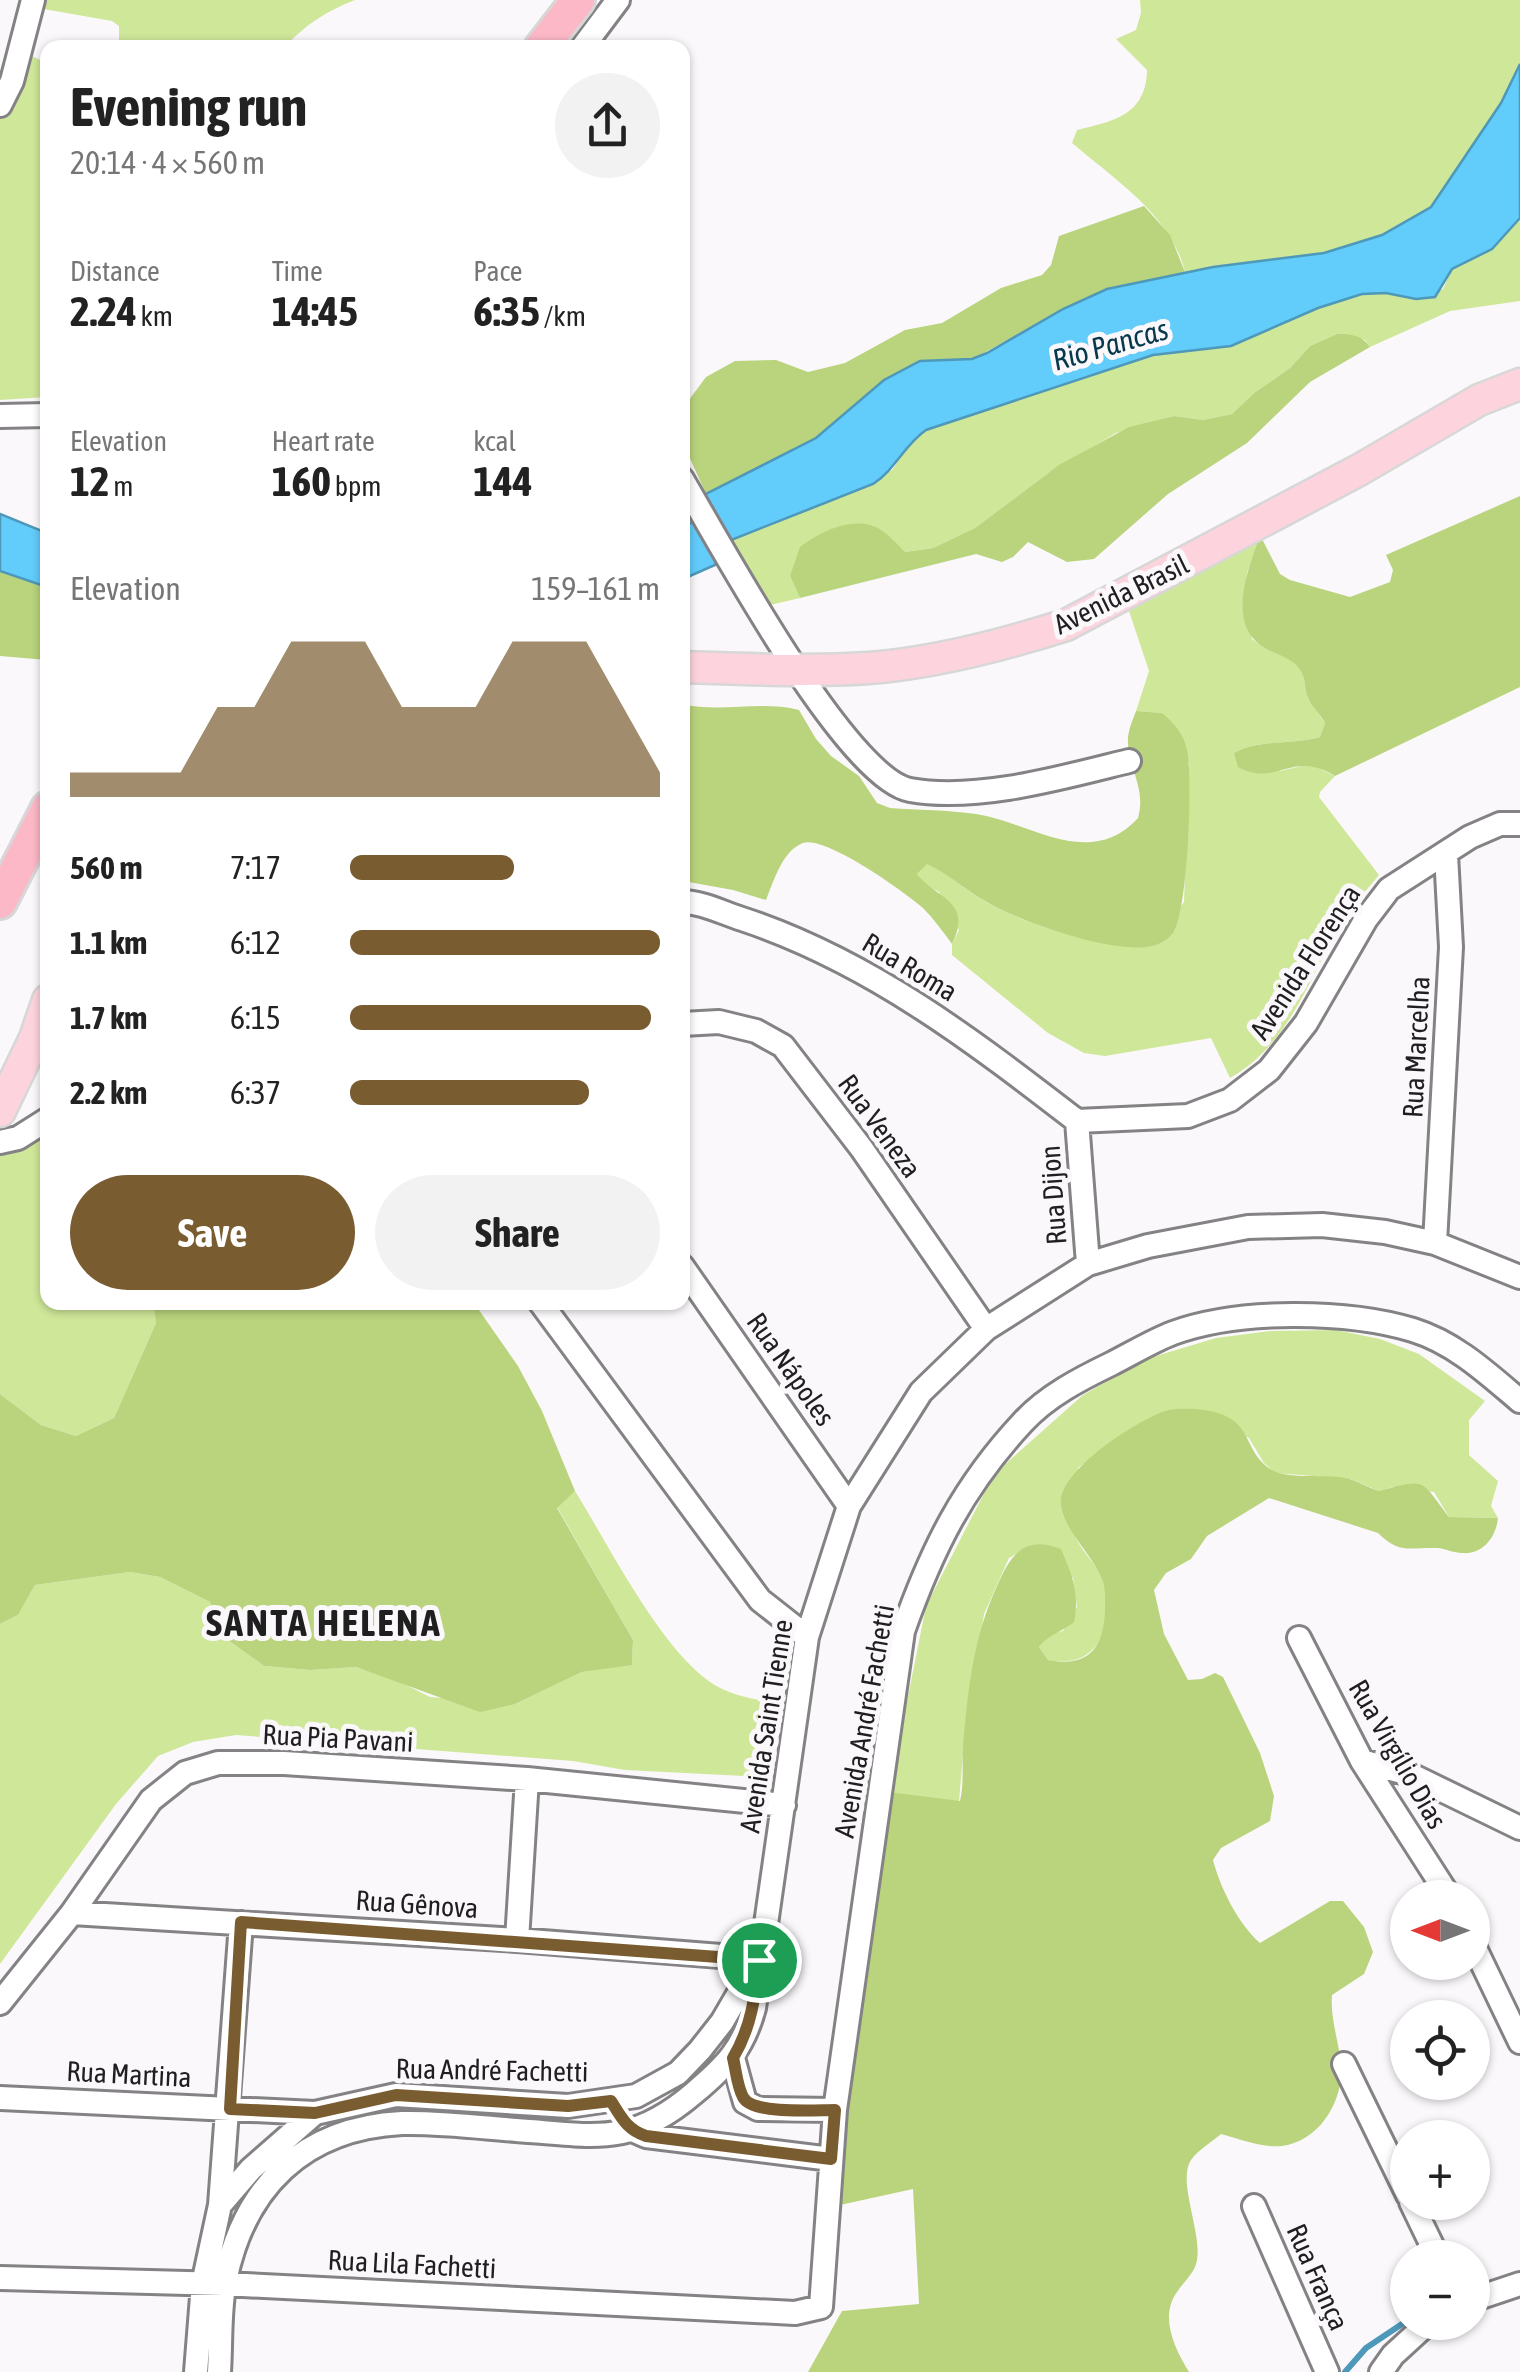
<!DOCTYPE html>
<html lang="en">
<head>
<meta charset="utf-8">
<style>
	:root { --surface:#fff; --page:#f2f2f2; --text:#222; --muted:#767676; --accent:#7a5c31 }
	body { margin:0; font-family:"Asap Condensed",sans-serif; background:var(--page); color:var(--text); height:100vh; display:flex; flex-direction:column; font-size:38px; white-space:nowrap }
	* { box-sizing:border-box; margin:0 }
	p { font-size:32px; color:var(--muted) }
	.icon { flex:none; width:55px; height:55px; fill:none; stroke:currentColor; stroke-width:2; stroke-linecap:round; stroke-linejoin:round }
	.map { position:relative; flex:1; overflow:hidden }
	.drawer { position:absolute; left:40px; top:40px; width:650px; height:1270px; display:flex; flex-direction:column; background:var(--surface); border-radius:20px; box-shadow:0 2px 8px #0004 }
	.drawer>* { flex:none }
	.needle { width:65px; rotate:270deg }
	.controls { position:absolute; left:1390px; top:1880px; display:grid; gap:20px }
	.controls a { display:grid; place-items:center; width:100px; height:100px; border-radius:50%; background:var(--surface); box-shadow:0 2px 8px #0004; font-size:50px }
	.pin { position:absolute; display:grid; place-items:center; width:85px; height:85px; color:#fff; margin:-42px; border:5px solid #fff; border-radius:50%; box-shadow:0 2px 10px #0007 }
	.round { display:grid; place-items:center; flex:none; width:105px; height:105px; border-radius:52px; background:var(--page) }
	.summary { display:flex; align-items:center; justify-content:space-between; height:170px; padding:0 30px }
	h1 { font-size:55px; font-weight:700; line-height:75px }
	.stats { display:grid; grid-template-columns:repeat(3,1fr); gap:15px; height:170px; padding:10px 30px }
	.stats div { display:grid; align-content:center }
	.stats b { font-size:42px; font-weight:700 }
	.stats small { font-size:28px; font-weight:400 }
	.stats p { font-size:28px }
	.chart { height:280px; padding:20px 30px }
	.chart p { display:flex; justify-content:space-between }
	.chart svg { width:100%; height:180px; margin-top:10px; fill:var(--accent); opacity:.7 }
	.button { display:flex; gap:20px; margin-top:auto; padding:20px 30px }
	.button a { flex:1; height:115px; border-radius:60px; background:var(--accent); color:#fff; font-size:40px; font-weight:700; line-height:115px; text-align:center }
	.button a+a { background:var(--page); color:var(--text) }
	ul { padding:0 30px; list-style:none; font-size:32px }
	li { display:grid; grid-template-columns:160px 120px 1fr; align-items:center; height:75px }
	li i { height:25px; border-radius:12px; background:var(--accent) }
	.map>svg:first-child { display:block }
	.green { fill:#cfe799 }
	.forest { fill:#b9d47c }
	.water { fill:#62ccfb; stroke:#4e98b9; stroke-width:2.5 }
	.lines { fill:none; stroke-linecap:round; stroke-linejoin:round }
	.stream { stroke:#4e98b9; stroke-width:6 }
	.minor-casing { stroke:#848285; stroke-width:28 }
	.major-casing { stroke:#d7d7d7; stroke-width:35 }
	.highway-casing { stroke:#d7d7d7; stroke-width:38 }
	.minor { stroke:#fff; stroke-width:22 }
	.major { stroke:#fdd4dd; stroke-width:30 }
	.highway { stroke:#fcb8c7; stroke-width:32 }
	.route-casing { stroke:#fff; stroke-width:20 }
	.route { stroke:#7a5c31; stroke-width:12 }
	.labels { text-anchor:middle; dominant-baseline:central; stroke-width:10; stroke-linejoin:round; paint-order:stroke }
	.street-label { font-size:28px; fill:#201f20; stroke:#fbf8fb }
	.water-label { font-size:30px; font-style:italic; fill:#07384b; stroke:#fbf8fb }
	.district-label { font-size:38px; font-weight:bold; letter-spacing:2.5px; fill:#201f20; stroke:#fbf8fb }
</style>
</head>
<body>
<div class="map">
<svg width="1520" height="2372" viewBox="0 0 1520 2372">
	<rect width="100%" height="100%" fill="#fbf8fb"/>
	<path class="green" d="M 39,0 L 355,0 C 328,10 303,26 284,48 L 119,47 L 119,26 L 112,21 L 38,8 Z
		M 1140,0 L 1520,0 L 1520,64 L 1501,103 L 1431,207 L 1381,235 L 1324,253 L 1185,272 C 1171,215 1114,179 1072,143 L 1077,130 C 1114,121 1146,115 1147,70 L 1116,39 L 1136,30 L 1141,13 Z
		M 27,54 L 47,63 L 47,397 L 0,400 L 0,99 Z
		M 1520,218 L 1520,301 L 1450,311 L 1370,347 L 1365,340 L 1337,334 L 1310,346 L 1290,368 L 1254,393 L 1232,414 L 1203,420 L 1173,416 L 1116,433 L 1047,474 L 975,528 L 933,548 L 905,552 C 847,499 835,532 790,576 L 800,598 L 766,606 L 730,540 L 873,484 L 893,469 L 910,441 L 926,430 L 1153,355 L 1231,346 L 1318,308 L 1362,294 L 1387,293 L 1416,299 L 1443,289 L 1452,269 L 1492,249 Z
		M 1260,535 L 1247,573 L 1244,596 L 1252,639 L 1264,648 L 1290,659 L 1302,670 L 1308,699 L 1325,723 L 1320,737 C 1292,745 1259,739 1234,753 L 1280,771 L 1310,764 L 1335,776 L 1320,792 L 1319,797 L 1379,875 C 1368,889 1354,903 1344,919 C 1311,973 1290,1045 1230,1078 L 1211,1038 L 1105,1056 L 1084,1053 L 1048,1033 L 952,955 L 952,944 L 959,930 L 939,892 L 926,885 L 917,874 L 927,863 C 949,874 965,890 986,902 C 1029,926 1100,947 1149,947 L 1184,902 L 1189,763 L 1162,713 L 1136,711 L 1149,671 L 1126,602 Z
		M 47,1130 L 48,1302 L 153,1303 L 156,1323 L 114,1418 L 76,1436 L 41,1425 L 0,1394 L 0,1150 Z
		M 1336,1330 L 1380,1339 L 1419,1354 L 1485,1401 L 1469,1420 L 1469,1455 L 1498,1481 L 1491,1506 L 1498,1518 L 1449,1517 L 1434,1492 L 1393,1487 L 1379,1491 L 1351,1479 L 1275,1473 L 1264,1463 L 1249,1438 L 1196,1409 L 1180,1409 L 1114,1441 L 1078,1468 C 1077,1486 1070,1512 1073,1530 C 1077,1549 1100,1565 1104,1584 C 1113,1627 1099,1670 1048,1660 L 1039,1647 L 1048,1635 L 1063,1631 L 1077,1607 L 1073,1578 L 1032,1545 L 1009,1558 L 984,1614 L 963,1754 L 959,1802 L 889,1792 L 926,1606 L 994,1474 L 1083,1395 L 1146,1359 L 1216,1338 L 1270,1331 Z
		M 575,1491 C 609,1546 659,1646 710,1682 C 729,1695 754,1700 777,1702 L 766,1777 L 625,1770 L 573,1761 L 236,1735 L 193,1742 L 158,1756 L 116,1804 L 0,1964 L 0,1624 L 18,1615 L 35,1585 L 130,1572 L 160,1577 L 210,1602 L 228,1640 L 264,1666 L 310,1670 L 355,1667 L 396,1680 L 430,1697 L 515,1704 L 582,1672 L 632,1664 L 633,1640 L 557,1507 Z"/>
	<path class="forest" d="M 1144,206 L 1170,235 L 1185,272 L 1107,289 L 1063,309 L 973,359 L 930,360 L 816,438 L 706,494 L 683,443 L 683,408 L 706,377 L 735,361 L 776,360 L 808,372 L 845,363 L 905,330 L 942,323 L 1001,288 L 1042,275 L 1051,265 L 1059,236 Z
		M 1337,334 C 1351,334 1362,335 1370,347 L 1310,382 L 1247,443 L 1168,494 L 1094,559 L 1067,562 L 1028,542 L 1013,557 L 1002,562 L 976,554 L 800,598 L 790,576 L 800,547 C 821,531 856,514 881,530 C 890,536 898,545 905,552 L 933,548 L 975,528 L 1059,465 L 1129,427 L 1174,416 L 1203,420 L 1232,414 L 1254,393 L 1290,368 L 1310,346 Z
		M 1520,496 L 1520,687 L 1335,776 C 1291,749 1277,788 1238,767 L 1234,753 C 1259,739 1292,745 1320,737 L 1325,723 C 1321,715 1311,706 1308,698 C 1304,688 1306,677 1299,668 C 1290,656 1272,654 1260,645 C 1227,620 1249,567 1260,535 L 1280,574 L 1290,580 L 1350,597 L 1390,582 L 1393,570 L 1386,555 Z
		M 0,571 L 47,587 L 47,660 L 0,656 Z
		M 682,704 C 721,713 761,700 799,710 L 816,739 L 831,756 L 859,776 L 877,803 L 890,808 C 918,810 948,810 976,814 C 1030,822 1089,871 1138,818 C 1146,790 1130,771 1128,744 C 1127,732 1132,722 1136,711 L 1162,713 C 1174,723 1184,734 1187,750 C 1193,777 1188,912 1173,933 C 1167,941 1156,946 1147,947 C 1107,952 1020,922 985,901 C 965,890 949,874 927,864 L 917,874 C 938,900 973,901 952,944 C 943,932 934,919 923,908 C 905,892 825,835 803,843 C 782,851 774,881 766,900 L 733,890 L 683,881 Z
		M 153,1303 L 474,1303 L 518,1366 L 542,1411 L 575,1491 L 557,1508 L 633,1640 L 632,1665 L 582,1672 L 515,1704 L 480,1712 L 356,1667 L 310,1670 L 264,1666 L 228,1640 L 210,1602 L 160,1577 L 130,1572 L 35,1585 L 18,1615 L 0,1624 L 0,1394 L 41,1425 L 76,1436 L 114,1418 L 156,1323 Z
		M 1196,1409 C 1259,1415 1238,1449 1272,1470 C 1288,1480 1328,1473 1350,1479 C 1359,1482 1369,1488 1379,1491 C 1427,1478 1420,1479 1449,1517 L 1498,1518 C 1496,1537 1483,1555 1462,1553 C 1454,1553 1446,1549 1438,1548 C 1410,1547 1400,1555 1378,1533 L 1269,1498 L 1207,1536 L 1191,1559 L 1166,1573 L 1154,1590 L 1164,1634 L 1188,1680 L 1202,1679 L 1215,1673 L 1223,1677 L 1260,1753 L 1274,1796 L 1270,1821 L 1221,1848 L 1213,1860 C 1220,1887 1238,1924 1260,1943 L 1330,1901 L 1343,1901 L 1364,1927 L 1373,1952 L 1364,1974 L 1332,1995 C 1330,2019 1339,2041 1341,2065 C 1344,2100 1320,2141 1282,2146 C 1262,2148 1240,2139 1221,2134 C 1212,2142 1198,2150 1191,2160 C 1177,2181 1202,2232 1197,2260 C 1195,2273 1184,2281 1177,2292 C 1159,2317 1175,2349 1189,2372 L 808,2372 L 842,2311 L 919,2304 L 913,2189 L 840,2205 L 837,2160 L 868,1976 L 889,1792 L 960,1801 C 964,1784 962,1765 963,1747 C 968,1690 973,1638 997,1586 C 1010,1556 1024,1534 1061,1549 C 1072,1575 1080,1593 1074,1622 C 1062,1632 1049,1634 1039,1647 L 1048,1660 C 1088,1668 1104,1648 1105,1610 C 1105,1600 1106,1588 1102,1579 C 1092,1554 1065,1532 1061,1505 C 1056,1472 1136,1421 1165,1411 C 1175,1408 1186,1409 1196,1409 Z"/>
	<path class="water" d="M 1520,64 L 1520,218 L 1492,249 L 1452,269 L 1435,297 L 1416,299 L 1386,293 L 1362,294 L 1318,308 L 1231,346 L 1153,355 L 926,430 C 904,445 896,469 873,484 L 731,540 L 715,565 L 683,579 L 682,526 L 694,522 L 706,494 L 816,438 L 884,380 L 920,361 L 972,359 L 987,353 L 1063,309 L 1107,289 L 1213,267 L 1324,253 L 1382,235 L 1431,207 L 1501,103 Z
		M 0,514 L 47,533 L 47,587 L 0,571 Z"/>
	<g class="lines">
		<path class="stream" d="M 1345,2372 L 1366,2348 L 1408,2320"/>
		<defs>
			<path id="minor" d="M 582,48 L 618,0
				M 0,105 L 12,81 L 33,0
				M 0,416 L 48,415
				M 682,479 C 718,540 846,778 910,790 C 977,802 1064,777 1129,761
				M 682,902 C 702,902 723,913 742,919 C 869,961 972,1040 1077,1121
				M 682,1024 L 719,1022 L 756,1031 L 783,1046 L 862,1149 L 986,1329
				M 1077,1121 L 1188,1116 L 1230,1100 L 1269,1070 L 1306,1023 L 1366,919 L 1389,889 L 1470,837 L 1500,824 L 1520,824
				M 1077,1121 L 1088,1264
				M 0,1142 L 18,1138 L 48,1119
				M 1435,1243 L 1451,947 L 1446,854
				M 682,1266 L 849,1506
				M 540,1302 L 760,1600 L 807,1637
				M 1299,1638 L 1362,1761 L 1450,1898
				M 1362,1761 L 1409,1774 L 1520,1828
				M 72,1913 L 517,1940 L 759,1959
				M 517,1940 L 527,1779
				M 1472,1942 L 1520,2042
				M 0,2003 L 72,1913 L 151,1800 L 185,1773 L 218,1763 L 284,1763 L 527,1779 L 784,1805
				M 733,2058 L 745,2102 L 758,2109 L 835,2110
				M 1344,2064 L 1408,2195
				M 0,2098 L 315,2113
				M 630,2129 L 646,2136 L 831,2159
				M 1411,2202 L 1438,2258
				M 220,2205 L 241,1923
				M 1254,2206 L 1327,2372
				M 0,2278 L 224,2284 L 795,2313 L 821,2307 L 835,2110 L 903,1631 C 932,1549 963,1486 1023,1422 C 1047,1396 1080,1379 1111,1364 C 1131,1354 1152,1341 1173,1333 C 1239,1309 1346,1310 1413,1330 C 1455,1343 1487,1373 1520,1401
				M 1472,2300 L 1520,2284
				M 196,2372 L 203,2284 L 220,2205 L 251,2169 L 315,2113 L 396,2095 L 568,2106 L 636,2096 L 678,2073 L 700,2050 L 722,2022 L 757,1962
				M 219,2372 C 221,2342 219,2310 225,2281 C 244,2187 303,2128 402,2123 C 439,2122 479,2127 516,2130 C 593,2135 630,2148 694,2093 C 726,2066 743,2049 754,2008 L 807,1637 L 849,1506 L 921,1392 L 986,1329 L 1088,1264 L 1148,1246 L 1248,1227 L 1322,1225 L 1385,1232 L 1435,1243 L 1520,1277
				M 1381,2372 L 1393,2355 L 1429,2322"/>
			<path id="major" d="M 682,667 C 745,669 807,672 869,668 C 935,663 1003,645 1066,625 L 1359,470 L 1479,400 L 1520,384
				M 0,1111 L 35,1038 L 48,1000"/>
			<path id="highway" d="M 541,48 L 578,0
				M 0,902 L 48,808"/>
		</defs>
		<use href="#minor" class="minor-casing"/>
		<use href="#major" class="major-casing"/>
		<use href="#highway" class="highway-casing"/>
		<use href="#minor" class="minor"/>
		<use href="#major" class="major"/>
		<use href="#highway" class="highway"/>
	</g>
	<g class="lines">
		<defs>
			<path id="route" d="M 241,1922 L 759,1960 C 755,1996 752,2026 733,2058 C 736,2070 737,2086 743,2097 C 752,2115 815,2110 835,2110 L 831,2159 L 646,2136 C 627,2130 621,2117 611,2101 L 568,2106 L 396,2095 L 315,2113 L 230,2109 Z"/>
		</defs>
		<use href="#route" class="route-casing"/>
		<use href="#route" class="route"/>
	</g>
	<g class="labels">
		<g class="street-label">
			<text transform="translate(1121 594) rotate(-26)">Avenida Brasil</text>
			<text transform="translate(1305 962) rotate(-57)">Avenida Florença</text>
			<text transform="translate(910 967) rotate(31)">Rua Roma</text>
			<text transform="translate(1416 1047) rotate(-87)">Rua Marcelha</text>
			<text transform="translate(880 1126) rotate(54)">Rua Veneza</text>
			<text transform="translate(1053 1195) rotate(-94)">Rua Dijon</text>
			<text transform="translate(791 1369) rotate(55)">Rua Nápoles</text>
			<text transform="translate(864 1721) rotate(-80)">Avenida André Fachetti</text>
			<text transform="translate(766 1726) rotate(-81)">Avenida Saint Tienne</text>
			<text transform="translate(338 1738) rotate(3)">Rua Pia Pavani</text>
			<text transform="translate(1398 1754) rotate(60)">Rua Virgílio Dias</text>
			<text transform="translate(417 1904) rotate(4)">Rua Gênova</text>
			<text transform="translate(492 2070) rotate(1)">Rua André Fachetti</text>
			<text transform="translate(129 2074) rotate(3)">Rua Martina</text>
			<text transform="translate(412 2264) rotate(3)">Rua Lila Fachetti</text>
			<text transform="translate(1318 2277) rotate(66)">Rua França</text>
		</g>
		<g class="water-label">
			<text transform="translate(1110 344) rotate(-16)">Rio Pancas</text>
		</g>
		<g class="district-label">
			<text x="324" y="1622">SANTA HELENA</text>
		</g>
	</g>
</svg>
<div class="controls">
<a><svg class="needle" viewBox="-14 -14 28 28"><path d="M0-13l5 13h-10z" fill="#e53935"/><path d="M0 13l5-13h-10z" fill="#767676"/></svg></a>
<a><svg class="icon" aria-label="locate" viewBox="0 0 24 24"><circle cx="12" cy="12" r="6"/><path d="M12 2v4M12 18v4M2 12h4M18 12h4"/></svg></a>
<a>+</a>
<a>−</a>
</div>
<div class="pin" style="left:759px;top:1960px;background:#1e9e55"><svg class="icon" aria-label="arrive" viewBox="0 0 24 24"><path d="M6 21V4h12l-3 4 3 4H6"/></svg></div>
<section class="drawer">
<div class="summary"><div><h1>Evening run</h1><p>20:14 · 4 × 560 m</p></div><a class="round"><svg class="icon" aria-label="share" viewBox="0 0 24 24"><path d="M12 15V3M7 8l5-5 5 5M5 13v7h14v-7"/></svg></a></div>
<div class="stats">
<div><p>Distance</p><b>2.24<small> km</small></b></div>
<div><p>Time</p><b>14:45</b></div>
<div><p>Pace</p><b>6:35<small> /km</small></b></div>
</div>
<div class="stats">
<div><p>Elevation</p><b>12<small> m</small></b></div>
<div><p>Heart rate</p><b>160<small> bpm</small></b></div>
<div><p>kcal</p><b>144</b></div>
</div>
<div class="chart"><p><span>Elevation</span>159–161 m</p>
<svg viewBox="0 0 160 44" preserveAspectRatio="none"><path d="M0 44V38L10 38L20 38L30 38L40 22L50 22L60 6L70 6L80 6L90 22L100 22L110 22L120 6L130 6L140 6L150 22L160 38V44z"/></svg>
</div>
<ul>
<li><b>560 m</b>7:17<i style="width:53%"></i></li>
<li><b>1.1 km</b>6:12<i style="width:100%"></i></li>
<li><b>1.7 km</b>6:15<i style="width:97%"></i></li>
<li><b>2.2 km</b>6:37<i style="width:77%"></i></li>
</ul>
<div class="button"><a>Save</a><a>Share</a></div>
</section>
</div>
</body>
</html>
